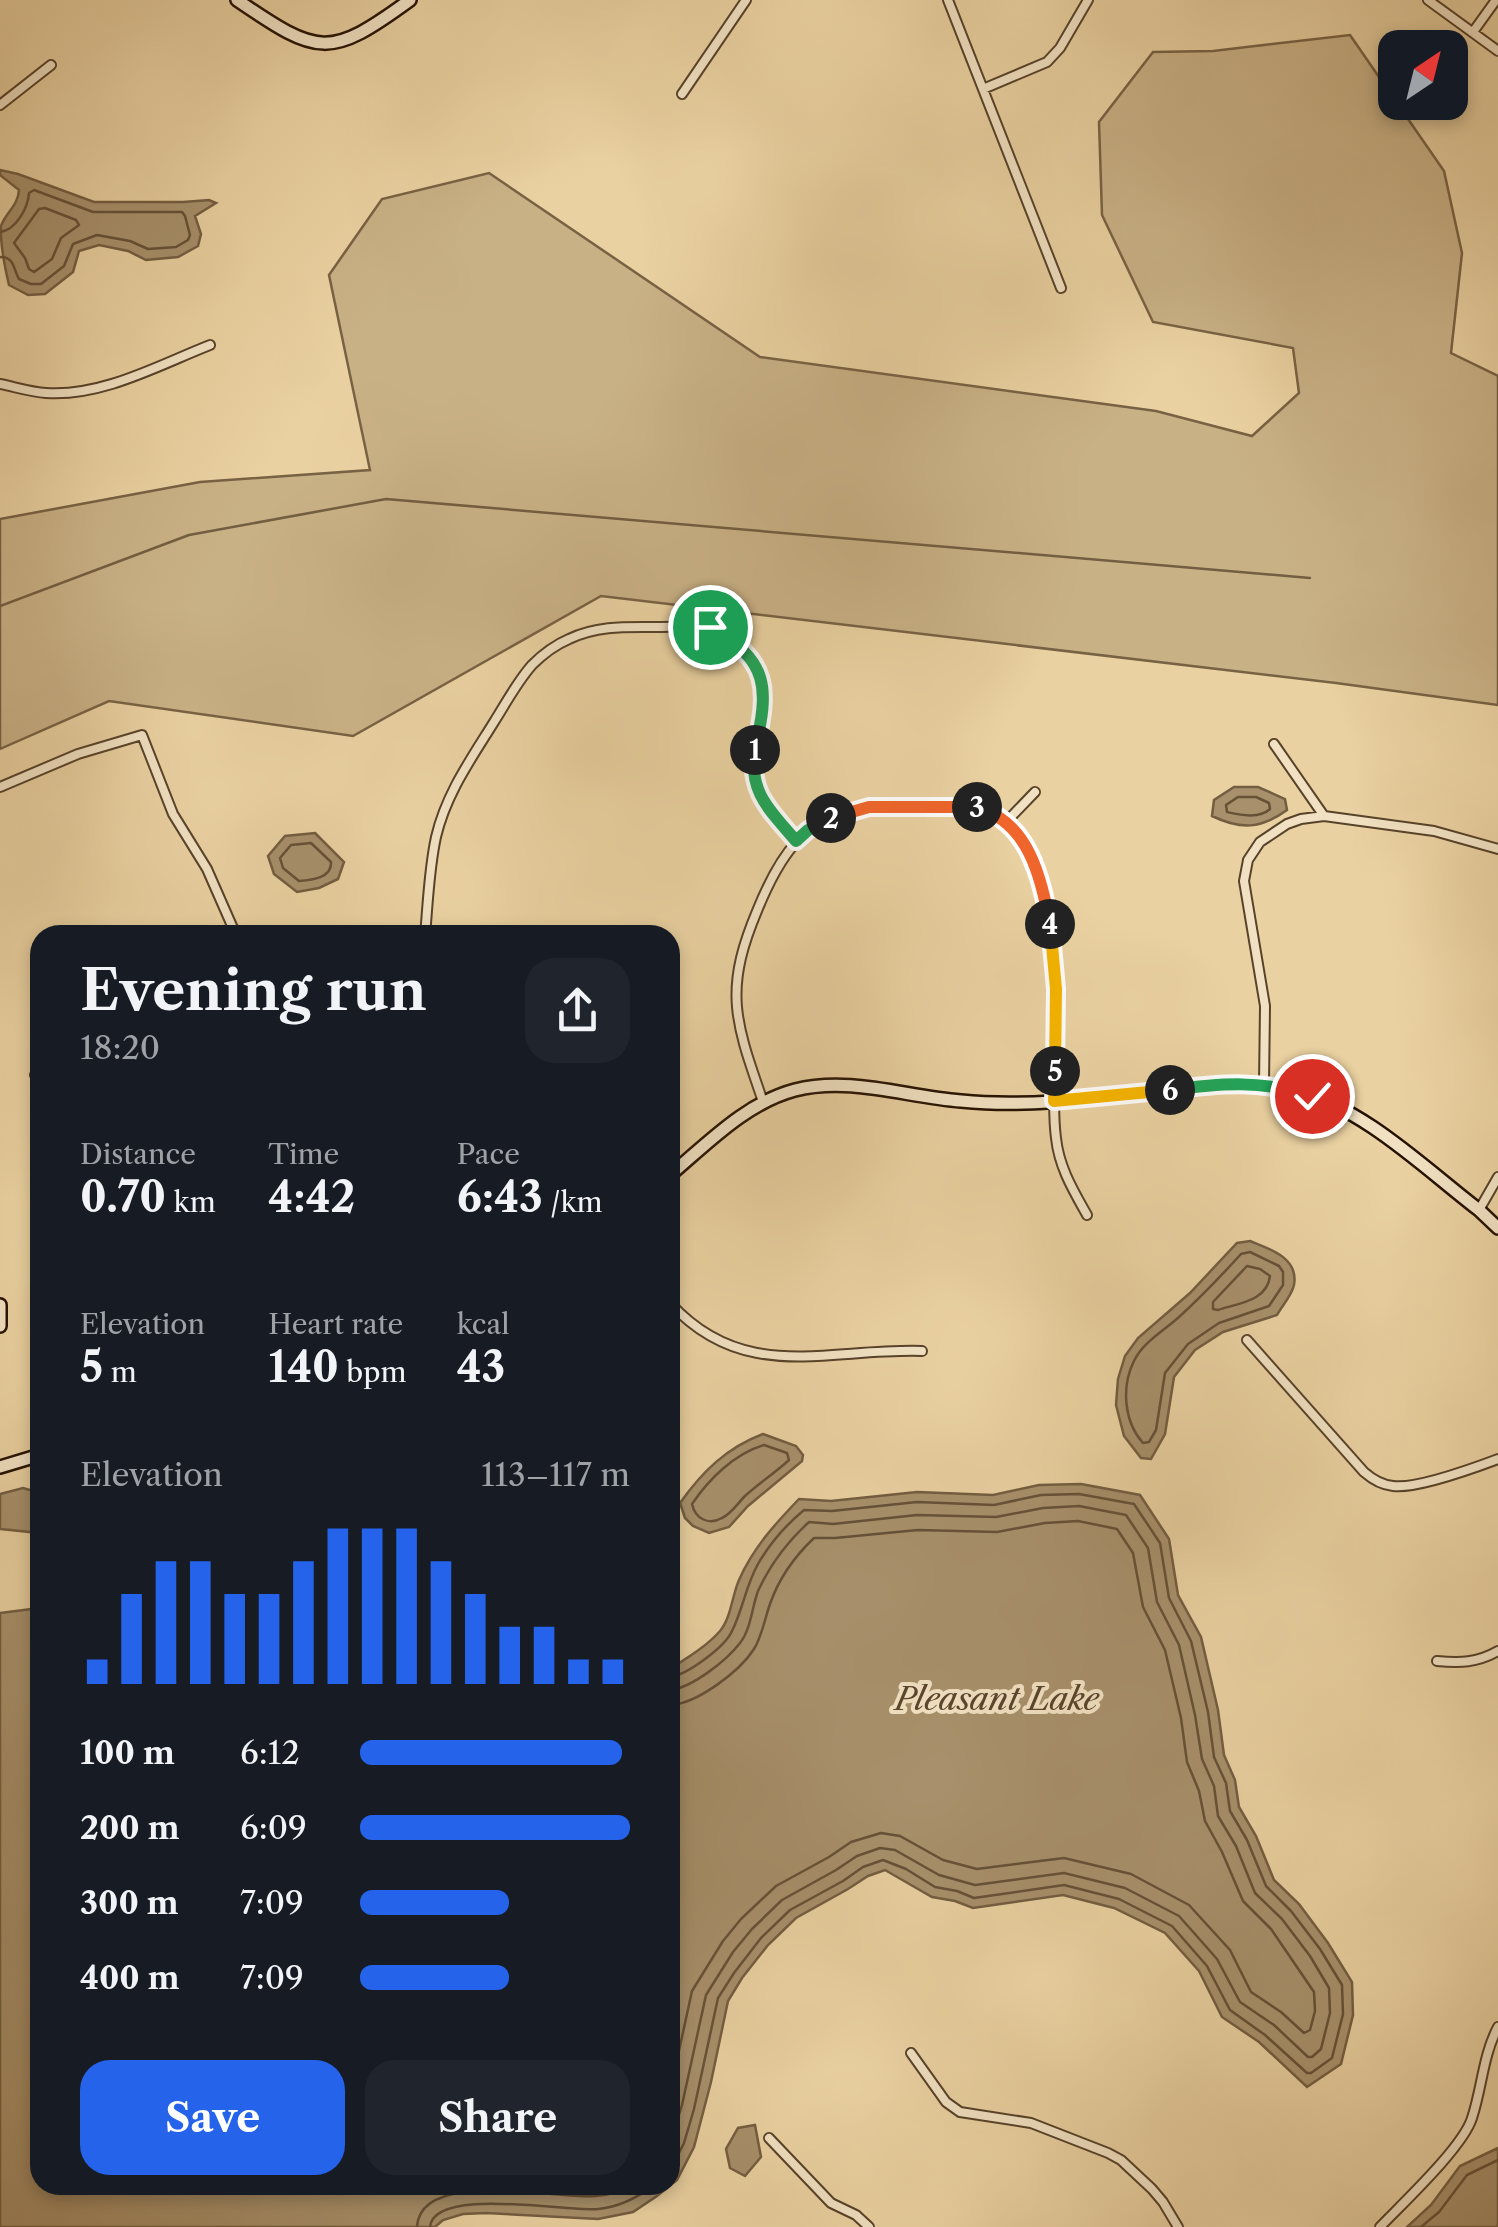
<!DOCTYPE html>
<html lang="en">
<head>
<meta charset="utf-8">
<style>
	:root { --surface:#171b24; --page:#20242c; --text:#f1f3f6; --muted:#9ea1a6; --accent:#2563eb }
	body { margin:0; font-family:"Libre Caslon Text",serif; background:var(--page); color:var(--text); height:100vh; display:flex; flex-direction:column; font-size:38px; white-space:nowrap }
	* { box-sizing:border-box; margin:0 }
	p { font-size:32px; color:var(--muted) }
	.icon { flex:none; width:55px; height:55px; fill:none; stroke:currentColor; stroke-width:2; stroke-linecap:round; stroke-linejoin:round }
	.map { position:relative; flex:1; overflow:hidden }
	.drawer { position:absolute; left:30px; top:925px; width:650px; height:1270px; display:flex; flex-direction:column; background:var(--surface); border-radius:30px; box-shadow:0 5px 15px #0003 }
	.drawer>* { flex:none }
	.needle { width:65px; rotate:35deg }
	.controls { position:absolute; left:1378px; top:30px; display:grid; gap:20px }
	.controls a { display:grid; place-items:center; width:90px; height:90px; border-radius:20px; background:var(--surface); box-shadow:0 5px 15px #0003; font-size:50px }
	.pin { position:absolute; display:grid; place-items:center; width:85px; height:85px; color:#fff; margin:-42px; border:5px solid #fff; border-radius:50%; box-shadow:0 2px 10px #0007 }
	.km { position:absolute; width:50px; height:50px; margin:-25px; border-radius:50%; background:#222; color:#fff; font-size:28px; line-height:50px; text-align:center }
	.round { display:grid; place-items:center; flex:none; width:105px; height:105px; border-radius:30px; background:var(--page) }
	.overview { display:flex; align-items:center; justify-content:space-between; height:170px; padding:0 50px }
	h1 { font-size:55px; font-weight:700; line-height:75px }
	.stats { display:grid; grid-template-columns:repeat(3,1fr); gap:15px; height:170px; padding:10px 50px }
	.stats div { display:grid; align-content:center }
	.stats b { font-size:42px; font-weight:700 }
	.stats small { font-size:28px; font-weight:400 }
	.stats p { font-size:28px }
	.chart { height:280px; padding:20px 50px }
	.chart p { display:flex; justify-content:space-between }
	.chart svg { width:100%; height:180px; margin-top:10px; stroke:var(--accent); stroke-width:6 }
	.button { display:flex; gap:20px; margin-top:auto; padding:20px 50px }
	.button a { flex:1; height:115px; border-radius:30px; background:var(--accent); color:#fff; font-size:40px; font-weight:700; line-height:115px; text-align:center }
	.button a+a { background:var(--page); color:var(--text) }
	ul { padding:0 50px; list-style:none; font-size:32px }
	li { display:grid; grid-template-columns:160px 120px 1fr; align-items:center; height:75px }
	li i { height:25px; border-radius:12px; background:var(--accent) }
	.map>svg:first-child { display:block }
	.green { fill:#c9b186; stroke:#786244; stroke-width:2.5 }
	.water { fill:#a7906b; stroke:#735e41; stroke-width:2.5 }
	.lines { fill:none; stroke-linecap:round; stroke-linejoin:round }
	.shore { stroke:#665137; stroke-width:2.5 }
	.stream { stroke:#735e41; stroke-width:2.5 }
	.street-casing { stroke:#57422a; stroke-width:12 }
	.secondary-casing { stroke:#261203; stroke-width:16 }
	.street { stroke:#f1e1c2; stroke-width:8 }
	.secondary { stroke:#f1e1c2; stroke-width:11 }
	.split-1-casing { stroke:#fff; stroke-width:20 }
	.split-2-casing { stroke:#fff; stroke-width:20 }
	.split-3-casing { stroke:#fff; stroke-width:20 }
	.split-4-casing { stroke:#fff; stroke-width:20 }
	.split-5-casing { stroke:#fff; stroke-width:20 }
	.split-6-casing { stroke:#fff; stroke-width:20 }
	.split-7-casing { stroke:#fff; stroke-width:20 }
	.split-1 { stroke:#22a559; stroke-width:12 }
	.split-2 { stroke:#22a559; stroke-width:12 }
	.split-3 { stroke:#f0652b; stroke-width:12 }
	.split-4 { stroke:#f0652b; stroke-width:12 }
	.split-5 { stroke:#f5b400; stroke-width:12 }
	.split-6 { stroke:#f5b400; stroke-width:12 }
	.split-7 { stroke:#22a559; stroke-width:12 }
	.labels { text-anchor:middle; dominant-baseline:central; stroke-width:8; stroke-linejoin:round; paint-order:stroke }
	.water-label { font-size:32px; font-style:italic; fill:#5a442d; stroke:#f1e1c2 }
</style>
</head>
<body>
<div class="map">
<svg width="1498" height="2227" viewBox="0 0 1498 2227">
	<rect width="100%" height="100%" fill="#ead1a1"/>
	<filter id="stains"><feTurbulence type="fractalNoise" baseFrequency=".002" numOctaves="4"/><feColorMatrix values="0 0 0 0 .2 0 0 0 0 .09 0 0 0 0 .02 0 0 0 .5 -.17"/></filter>
	<radialGradient id="worn" r=".72"><stop offset=".6" stop-color="#630" stop-opacity="0"/><stop offset="1" stop-color="#630" stop-opacity=".3"/></radialGradient>
	<path class="green" d="M 1350,35 L 1444,171 L 1462,253 L 1451,353 L 1498,376 L 1498,705 L 1336,683 L 601,596 L 353,736 L 109,701 L 0,749 L 0,519 L 200,482 L 370,470 L 329,275 L 382,199 L 489,173 L 760,357 L 1156,411 L 1252,436 L 1299,393 L 1293,348 L 1153,322 L 1102,215 L 1099,122 L 1153,52 L 1213,51 Z"/>
	<path class="water" d="M 0,170 L 18,174 L 94,202 L 183,202 L 209,200 L 216,203 L 195,216 L 201,234 L 198,246 L 178,257 L 146,260 L 128,251 L 99,245 L 79,251 L 73,272 L 45,294 L 28,295 L 9,285 C 5,268 0,243 1,226 C 6,212 18,206 19,190 L 0,175 Z
		M 1234,787 L 1258,787 L 1285,799 L 1287,810 C 1261,829 1241,830 1212,816 L 1214,800 Z
		M 315,833 L 344,862 L 338,879 L 319,888 L 297,892 L 274,874 L 268,856 L 285,836 Z
		M 1250,1241 C 1270,1249 1299,1258 1294,1285 C 1292,1295 1282,1306 1277,1315 L 1223,1332 L 1195,1350 L 1174,1377 L 1165,1434 L 1151,1459 L 1141,1458 L 1124,1436 L 1116,1405 L 1118,1379 L 1125,1356 L 1138,1338 L 1190,1293 L 1237,1243 Z
		M 763,1434 L 796,1446 L 803,1455 L 802,1461 L 748,1506 L 729,1527 L 709,1533 L 693,1526 L 685,1518 L 680,1503 C 702,1472 726,1448 763,1434 Z
		M 1081,1484 L 1140,1495 L 1169,1539 L 1178,1595 L 1201,1637 L 1218,1710 L 1224,1755 L 1235,1780 L 1239,1807 L 1256,1836 L 1274,1880 L 1299,1904 L 1328,1943 L 1352,1982 L 1353,2015 L 1341,2064 L 1307,2087 L 1259,2042 L 1222,2017 L 1199,1971 L 1165,1933 L 1114,1908 L 1063,1895 L 973,1908 L 955,1901 L 932,1897 L 885,1870 L 868,1876 L 848,1889 L 796,1918 L 768,1945 L 742,1978 L 728,2001 L 711,2082 L 694,2147 L 677,2180 L 657,2196 L 633,2212 L 598,2219 L 486,2213 L 463,2214 L 443,2220 L 435,2227 L 0,2227 L 0,1613 L 40,1608 L 40,2185 L 670,2185 L 670,1669 C 687,1658 706,1647 720,1631 C 731,1618 732,1596 739,1580 C 753,1548 775,1524 799,1499 L 831,1501 L 917,1492 L 993,1495 L 1039,1485 Z
		M 23,1488 L 40,1493 L 40,1533 L 0,1529 L 0,1494 Z
		M 755,2125 L 761,2157 L 745,2176 L 730,2168 L 726,2149 L 738,2128 Z
		M 1498,2148 L 1498,2227 L 1407,2227 L 1431,2205 L 1460,2166 Z"/>
	<g class="lines">
		<path class="shore" d="M 45,208 L 76,220 L 79,225 L 61,238 L 52,259 L 34,272 L 29,269 L 25,258 L 14,243 L 39,209 Z
			M 0,232 C 16,230 28,208 29,193 L 34,190 L 93,212 L 182,212 L 185,216 L 190,235 L 188,240 L 176,247 L 148,249 L 130,241 L 97,235 L 73,244 L 64,266 L 41,284 L 31,284 L 19,279 C 13,269 15,257 0,257
			M 1238,797 L 1256,797 L 1269,803 L 1270,809 C 1259,819 1241,815 1227,812 L 1226,805 Z
			M 311,843 L 331,862 C 332,878 312,880 299,881 L 283,868 L 280,858 L 291,845 Z
			M 1250,1252 L 1279,1266 L 1283,1272 L 1283,1285 L 1269,1306 L 1219,1323 L 1188,1344 L 1165,1373 L 1156,1430 L 1149,1442 L 1143,1443 C 1124,1422 1121,1387 1134,1361 C 1143,1342 1165,1330 1179,1317 C 1201,1297 1221,1276 1241,1254 Z
			M 1247,1266 L 1260,1269 L 1270,1276 C 1267,1301 1239,1303 1218,1310 L 1213,1309 L 1213,1302 Z
			M 764,1445 L 787,1453 L 789,1460 C 775,1473 759,1483 745,1496 C 738,1503 731,1514 722,1518 C 708,1526 695,1518 692,1504 C 709,1479 734,1454 764,1445 Z
			M 670,1677 C 687,1675 725,1647 732,1631 C 743,1609 746,1585 758,1564 C 770,1543 786,1525 804,1510 L 832,1511 L 917,1502 L 994,1505 L 1041,1495 L 1079,1494 L 1134,1504 L 1160,1543 L 1169,1598 L 1191,1641 L 1208,1712 L 1214,1757 L 1226,1783 L 1230,1811 L 1247,1840 L 1266,1886 L 1291,1911 L 1320,1949 L 1342,1985 L 1343,2014 L 1332,2058 L 1311,2073 L 1307,2073 L 1265,2035 L 1230,2010 L 1207,1966 L 1172,1926 L 1119,1899 L 1064,1885 L 974,1898 L 957,1891 L 935,1887 L 906,1869 L 883,1860 L 863,1867 L 843,1881 L 790,1910 L 761,1938 L 734,1973 L 718,1998 L 694,2109 L 684,2143 L 670,2171
			M 670,1690 C 692,1688 727,1660 740,1643 C 751,1629 752,1607 758,1591 C 770,1565 787,1542 809,1522 L 833,1524 L 917,1515 L 996,1517 L 1043,1508 L 1079,1506 L 1126,1515 L 1148,1548 L 1157,1602 L 1179,1645 L 1195,1715 L 1202,1759 L 1214,1786 L 1218,1816 L 1236,1846 L 1255,1893 L 1282,1919 L 1310,1956 L 1329,1988 L 1330,2013 L 1321,2049 L 1312,2057 L 1308,2057 L 1274,2025 L 1240,2002 L 1217,1959 L 1179,1916 L 1125,1888 L 1064,1873 L 975,1885 L 939,1875 L 895,1850 L 880,1848 L 857,1856 L 836,1870 L 782,1900 L 752,1929 L 733,1952 L 706,1995 L 682,2105 L 670,2144
			M 670,1705 C 697,1704 740,1671 754,1649 C 762,1636 765,1618 770,1604 C 779,1578 795,1556 814,1538 L 835,1538 L 918,1530 L 997,1532 L 1045,1523 L 1078,1521 L 1117,1529 L 1133,1553 L 1143,1607 L 1165,1650 L 1181,1718 L 1187,1762 L 1199,1791 L 1205,1821 L 1222,1852 L 1243,1901 L 1271,1929 L 1314,1992 L 1315,2011 L 1310,2030 L 1304,2033 L 1281,2012 L 1251,1992 L 1230,1950 L 1189,1905 L 1131,1874 L 1064,1858 L 977,1869 L 943,1860 L 900,1836 L 881,1833 L 851,1842 L 829,1857 L 776,1886 L 741,1919 L 723,1941 L 692,1991 L 670,2092
			M 417,2227 C 420,2168 556,2199 595,2196 C 608,2195 622,2192 632,2185
			M 430,2227 C 434,2186 566,2212 598,2209 C 620,2207 637,2198 654,2185
			M 1421,2227 L 1439,2212 L 1467,2175 L 1498,2160"/>
		<path class="stream" d="M 0,606 L 189,535 L 386,499 L 1310,578"/>
		<defs>
			<path id="street" d="M 948,0 L 1061,288
				M 1428,0 L 1498,51
				M 1473,32 L 1496,0
				M 983,89 L 1047,62 L 1060,48 L 1088,0
				M 682,94 L 746,0
				M 0,105 L 51,65
				M 0,384 C 15,387 31,392 46,393 C 102,397 159,365 210,345
				M 1274,744 L 1324,816
				M 0,787 L 78,754 L 142,735 L 173,814 L 207,869 L 236,935
				M 1007,821 L 1035,792
				M 425,935 C 428,903 429,869 436,837 C 446,794 471,759 494,722 C 506,703 517,682 532,665 C 543,654 555,645 569,639 C 598,625 628,627 659,627 C 693,627 724,622 748,654 C 784,702 741,741 756,786 C 763,808 782,824 796,841
				M 35,1075 L 40,1072
				M 1264,1084 L 1265,1006 L 1244,881 L 1248,860 L 1260,842 L 1287,824 L 1301,819 L 1324,816 L 1434,831 L 1498,849
				M 763,1102 C 753,1071 740,1040 737,1007 C 734,973 744,942 757,911 C 778,859 804,814 866,808 C 881,806 897,807 912,806 C 943,806 981,799 1007,821 C 1022,834 1027,849 1034,867 C 1060,932 1055,1001 1055,1070 C 1054,1092 1053,1116 1056,1138 C 1059,1167 1073,1190 1087,1215
				M 1479,1210 L 1498,1177
				M 670,1303 C 744,1384 827,1348 922,1351
				M 1247,1340 L 1364,1472 C 1372,1479 1382,1485 1393,1486 C 1416,1489 1474,1468 1498,1459
				M 1437,1661 C 1460,1663 1477,1663 1498,1651
				M 911,2053 L 946,2102 L 960,2112 L 1031,2123 L 1108,2153 L 1121,2160 L 1152,2189 L 1163,2202 L 1178,2227
				M 769,2138 L 831,2203 L 856,2215 L 869,2227
				M 1380,2227 C 1403,2203 1463,2147 1472,2118 C 1482,2088 1483,2055 1498,2027"/>
			<path id="secondary" d="M 237,0 C 319,56 329,59 410,0
				M 670,1175 C 708,1143 746,1103 795,1090 C 850,1076 906,1097 961,1101 C 1022,1107 1083,1100 1144,1093 C 1194,1087 1245,1077 1295,1090 C 1365,1109 1423,1167 1479,1210 L 1498,1228
				M 0,1305 L 0,1326
				M 0,1467 L 40,1455"/>
		</defs>
		<use href="#street" class="street-casing"/>
		<use href="#secondary" class="secondary-casing"/>
		<use href="#street" class="street"/>
		<use href="#secondary" class="secondary"/>
	</g>
	<g class="lines">
		<defs>
			<path id="split-1" d="M 710,627 C 770,661 769,688 755,750"/>
			<path id="split-2" d="M 755,750 C 748,793 771,811 796,841 L 808,830 L 831,818"/>
			<path id="split-3" d="M 831,818 L 869,807 L 977,807"/>
			<path id="split-4" d="M 977,807 C 1029,823 1040,875 1050,924"/>
			<path id="split-5" d="M 1050,924 L 1056,989 L 1055,1071"/>
			<path id="split-6" d="M 1055,1071 L 1054,1101 L 1170,1090"/>
			<path id="split-7" d="M 1170,1090 C 1222,1083 1262,1080 1312,1096"/>
		</defs>
		<use href="#split-1" class="split-1-casing"/>
		<use href="#split-2" class="split-2-casing"/>
		<use href="#split-3" class="split-3-casing"/>
		<use href="#split-4" class="split-4-casing"/>
		<use href="#split-5" class="split-5-casing"/>
		<use href="#split-6" class="split-6-casing"/>
		<use href="#split-7" class="split-7-casing"/>
		<use href="#split-1" class="split-1"/>
		<use href="#split-2" class="split-2"/>
		<use href="#split-3" class="split-3"/>
		<use href="#split-4" class="split-4"/>
		<use href="#split-5" class="split-5"/>
		<use href="#split-6" class="split-6"/>
		<use href="#split-7" class="split-7"/>
	</g>
	<g class="labels">
		<g class="water-label">
			<text x="997" y="1698">Pleasant Lake</text>
		</g>
	</g>
	<rect width="100%" height="100%" filter="url(#stains)"/>
	<rect width="100%" height="100%" fill="url(#worn)"/>
</svg>
<div class="controls">
<a><svg class="needle" viewBox="-14 -14 28 28"><path d="M0-13l5 13h-10z" fill="#e53935"/><path d="M0 13l5-13h-10z" fill="#9ea1a6"/></svg></a>
</div>
<div class="pin" style="left:710px;top:627px;background:#1e9e55"><svg class="icon" aria-label="arrive" viewBox="0 0 24 24"><path d="M6 21V4h12l-3 4 3 4H6"/></svg></div>
<div class="pin" style="left:1312px;top:1096px;background:#d93025"><svg class="icon" aria-label="check" viewBox="0 0 24 24"><path d="M5 12l5 5 9-10"/></svg></div>
<b class="km" style="left:755px;top:750px">1</b>
<b class="km" style="left:831px;top:818px">2</b>
<b class="km" style="left:977px;top:807px">3</b>
<b class="km" style="left:1050px;top:924px">4</b>
<b class="km" style="left:1055px;top:1071px">5</b>
<b class="km" style="left:1170px;top:1090px">6</b>
<section class="drawer">
<div class="overview"><div><h1>Evening run</h1><p>18:20</p></div><a class="round"><svg class="icon" aria-label="share" viewBox="0 0 24 24"><path d="M12 15V3M7 8l5-5 5 5M5 13v7h14v-7"/></svg></a></div>
<div class="stats">
<div><p>Distance</p><b>0.70<small> km</small></b></div>
<div><p>Time</p><b>4:42</b></div>
<div><p>Pace</p><b>6:43<small> /km</small></b></div>
</div>
<div class="stats">
<div><p>Elevation</p><b>5<small> m</small></b></div>
<div><p>Heart rate</p><b>140<small> bpm</small></b></div>
<div><p>kcal</p><b>43</b></div>
</div>
<div class="chart"><p><span>Elevation</span>113–117 m</p>
<svg viewBox="0 0 160 44" preserveAspectRatio="none"><path d="M5 44V38M15 44V22M25 44V14M35 44V14M45 44V22M55 44V22M65 44V14M75 44V6M85 44V6M95 44V6M105 44V14M115 44V22M125 44V30M135 44V30M145 44V38M155 44V38"/></svg>
</div>
<ul>
<li><b>100 m</b>6:12<i style="width:97%"></i></li>
<li><b>200 m</b>6:09<i style="width:100%"></i></li>
<li><b>300 m</b>7:09<i style="width:55%"></i></li>
<li><b>400 m</b>7:09<i style="width:55%"></i></li>
</ul>
<div class="button"><a>Save</a><a>Share</a></div>
</section>
</div>
</body>
</html>
